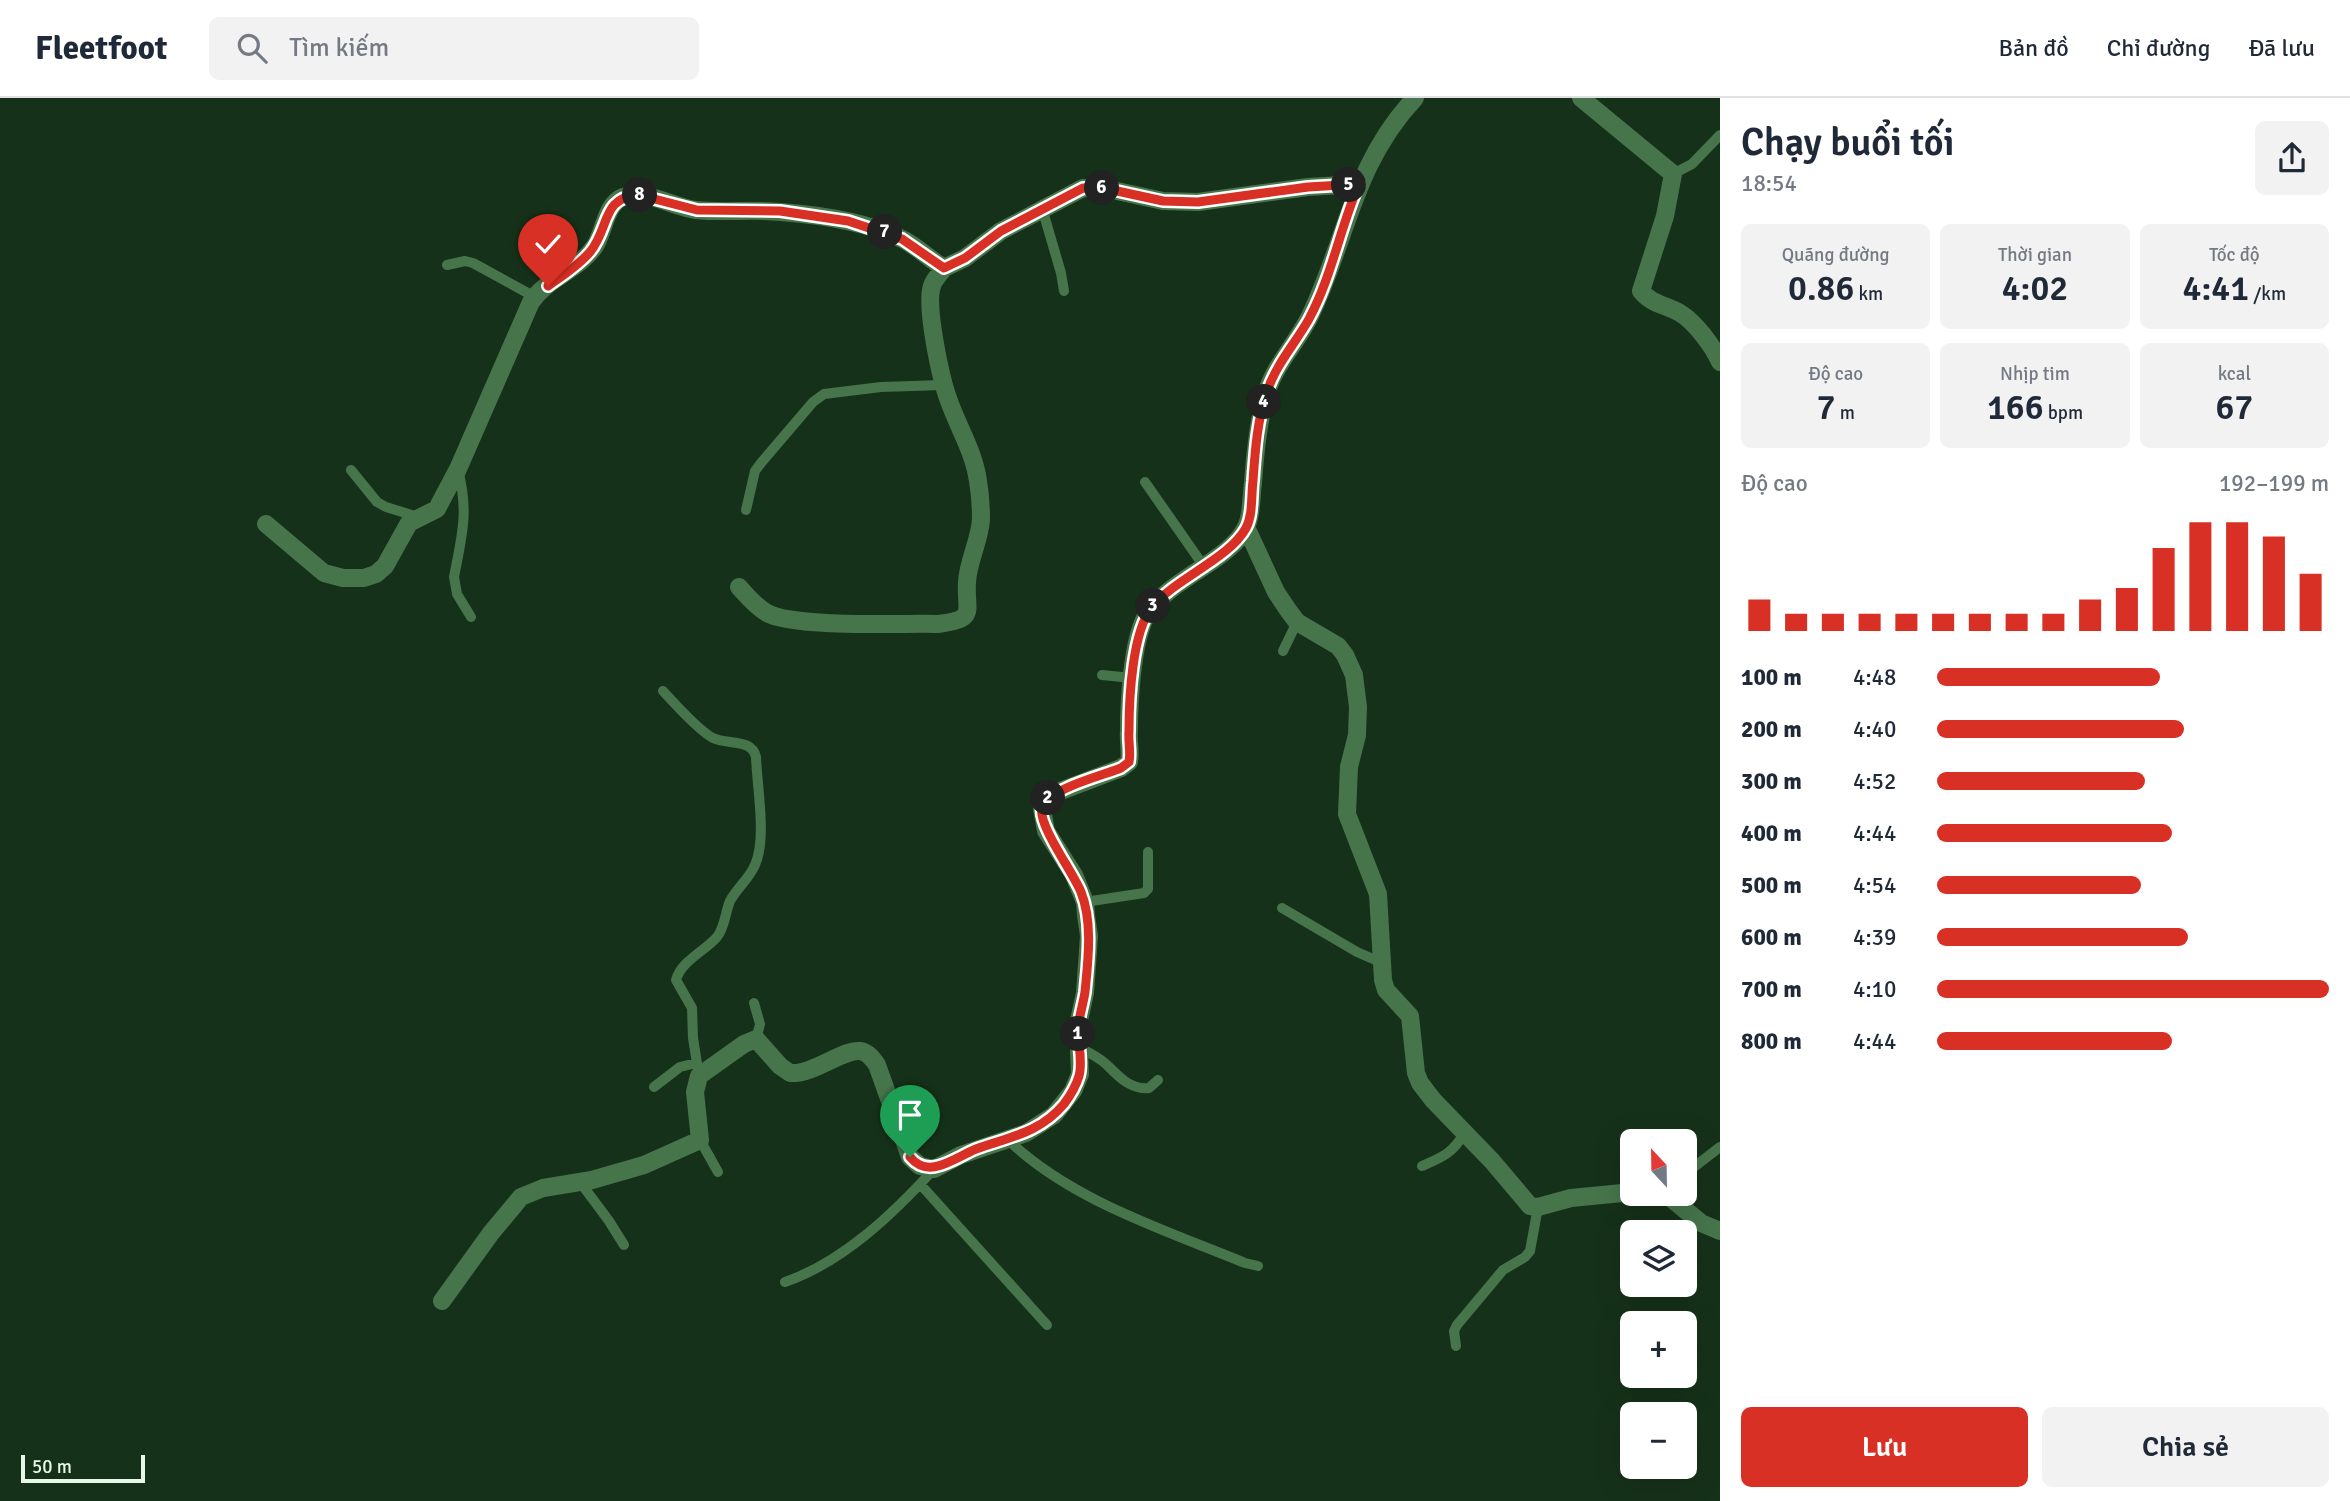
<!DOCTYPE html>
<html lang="vi">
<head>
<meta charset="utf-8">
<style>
	:root { --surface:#fff; --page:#f2f2f3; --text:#1f2937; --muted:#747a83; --line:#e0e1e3; --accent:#d93025 }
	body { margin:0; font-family:Signika,sans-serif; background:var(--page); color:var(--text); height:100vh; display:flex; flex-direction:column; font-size:26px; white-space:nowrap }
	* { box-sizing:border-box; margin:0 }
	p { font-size:23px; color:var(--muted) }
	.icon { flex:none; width:38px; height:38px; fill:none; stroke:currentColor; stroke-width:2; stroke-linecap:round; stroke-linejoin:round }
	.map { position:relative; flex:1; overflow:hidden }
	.side { display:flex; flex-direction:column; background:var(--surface); width:630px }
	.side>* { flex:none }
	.needle { width:46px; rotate:338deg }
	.buttons { position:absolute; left:1620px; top:1031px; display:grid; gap:14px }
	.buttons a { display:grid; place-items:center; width:77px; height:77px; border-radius:10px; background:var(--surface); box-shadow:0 7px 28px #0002; font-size:35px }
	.scale { position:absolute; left:21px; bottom:18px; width:124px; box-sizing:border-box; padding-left:7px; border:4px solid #e7f8e8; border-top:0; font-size:19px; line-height:24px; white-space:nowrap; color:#e7f8e8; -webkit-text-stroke:5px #163119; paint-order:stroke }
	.pin { position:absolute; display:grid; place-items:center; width:60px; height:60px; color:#fff; margin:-72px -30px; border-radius:50% 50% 50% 0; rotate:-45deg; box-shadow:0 0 7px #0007 }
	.pin .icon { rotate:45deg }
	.km { position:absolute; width:35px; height:35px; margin:-18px; border-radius:50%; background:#222; color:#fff; font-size:19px; line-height:35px; text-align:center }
	.round { display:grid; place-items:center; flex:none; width:74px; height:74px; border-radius:10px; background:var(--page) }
	.head { display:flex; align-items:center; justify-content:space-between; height:119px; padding:0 21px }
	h1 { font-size:38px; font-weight:600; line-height:52px }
	.metrics { display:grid; grid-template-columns:repeat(3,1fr); gap:10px; height:119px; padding:7px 21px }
	.metrics div { display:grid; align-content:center; border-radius:10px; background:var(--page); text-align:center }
	.metrics b { font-size:35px; font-weight:600 }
	.metrics small { font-size:19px; font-weight:400 }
	.metrics p { font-size:19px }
	.chart { height:196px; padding:14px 21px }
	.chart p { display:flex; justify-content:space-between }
	.chart svg { width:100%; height:126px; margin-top:7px; stroke:var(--accent); stroke-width:6 }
	.primary-button { display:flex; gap:14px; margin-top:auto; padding:14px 21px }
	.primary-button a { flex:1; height:80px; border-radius:10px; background:var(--accent); color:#fff; font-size:28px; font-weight:600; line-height:80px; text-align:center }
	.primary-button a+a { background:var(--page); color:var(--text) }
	ul { padding:0 21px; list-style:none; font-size:23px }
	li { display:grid; grid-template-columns:112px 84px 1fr; align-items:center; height:52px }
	li i { height:18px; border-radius:9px; background:var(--accent) }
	header { display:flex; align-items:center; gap:42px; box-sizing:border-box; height:98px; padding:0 35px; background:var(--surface); border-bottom:2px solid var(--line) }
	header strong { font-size:33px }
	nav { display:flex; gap:38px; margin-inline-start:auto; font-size:24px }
	.search { width:490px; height:63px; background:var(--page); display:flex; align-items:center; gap:18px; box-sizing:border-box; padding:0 24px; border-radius:10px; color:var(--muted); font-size:26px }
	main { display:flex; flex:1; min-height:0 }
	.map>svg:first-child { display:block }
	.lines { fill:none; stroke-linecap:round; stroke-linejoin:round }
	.service { stroke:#46754b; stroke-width:10 }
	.minor { stroke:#46754b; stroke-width:18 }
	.route-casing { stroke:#fff; stroke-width:14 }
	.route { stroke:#d93025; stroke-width:9 }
</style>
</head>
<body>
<header>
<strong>Fleetfoot</strong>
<div class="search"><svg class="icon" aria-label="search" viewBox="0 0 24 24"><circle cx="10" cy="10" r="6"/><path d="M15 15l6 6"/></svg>Tìm kiếm</div>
<nav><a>Bản đồ</a><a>Chỉ đường</a><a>Đã lưu</a></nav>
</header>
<main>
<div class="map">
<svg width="1720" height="1403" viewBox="0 0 1720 1403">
	<rect width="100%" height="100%" fill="#163119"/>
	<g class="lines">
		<path class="service" d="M 1673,76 L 1692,66 L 1720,37
			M 1042,110 L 1061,175 L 1064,193
			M 447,167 L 465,163 L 473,165 L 535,199
			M 351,372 L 377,404 L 386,409 L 418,419
			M 458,372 C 469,414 462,437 454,479 L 457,496 L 471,519
			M 1145,384 L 1203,467
			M 746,412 L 755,373 L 761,365 L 813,304 L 824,296 L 881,289 L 943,287
			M 1283,553 L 1297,524
			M 1102,577 L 1132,580
			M 663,593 C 673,604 701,634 713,640 C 727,647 752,640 756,659 C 757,689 767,741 755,767 C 749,781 737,790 730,803 C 725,815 725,829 717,839 C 705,853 681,863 676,882 L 692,910 L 693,940 L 699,978
			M 1085,804 L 1144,795 L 1148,791 L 1148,754
			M 1282,810 L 1357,854 L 1380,864
			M 754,905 L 760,926 L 756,941
			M 1078,949 C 1088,954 1099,959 1107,967 C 1119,979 1131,992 1149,990 L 1158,982
			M 654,989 L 680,969 L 696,965
			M 700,1042 L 718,1074
			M 1008,1042 C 1072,1103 1165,1132 1245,1165 L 1258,1168
			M 1422,1068 C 1443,1059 1453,1055 1465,1034
			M 1685,1076 L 1720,1049
			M 580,1084 L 609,1123 L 624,1147
			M 920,1086 L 1047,1227
			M 785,1184 C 843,1164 893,1116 934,1071
			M 1456,1248 L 1454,1233 L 1457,1227 L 1503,1172 L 1525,1159 L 1530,1153 L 1538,1109"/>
		<path class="minor" d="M 1581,0 L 1673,76 L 1665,118 L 1641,193 C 1651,206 1666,207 1680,215 C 1695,224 1713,248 1720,264
			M 266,426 L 324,475 L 343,480 L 364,480 L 376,476 L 385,468 L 409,425 L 437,411 L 440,405 L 458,371 L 531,204 C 547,180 579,172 595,148 C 604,134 606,105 623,99 C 646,91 673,109 696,112 C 724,115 753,111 781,114 C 820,117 864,123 900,140 C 916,147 929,161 944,170 L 965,160 L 1001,133 L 1083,90 L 1108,91 L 1163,103 L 1198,104 L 1308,89 L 1359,86
			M 1246,429 L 1276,494 L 1288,512 L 1297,524 L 1338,548 L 1345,557 L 1354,577 L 1358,609 L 1357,637 L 1349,669 L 1347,716 L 1378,796 L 1383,882 L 1386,892 L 1410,918 L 1416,975 L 1420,985 L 1433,1002 L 1492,1063 L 1530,1108 L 1538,1109 L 1571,1100 L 1633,1094
			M 739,489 C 747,498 756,509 767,515 C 794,530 902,525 938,526 C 978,521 965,514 967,484 C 968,463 980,442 981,421 C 981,409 980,395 978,383 C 974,354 959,331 949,303 C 941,282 925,208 932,188 C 934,181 940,176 944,170
			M 1666,1096 L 1701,1125 L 1720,1133
			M 442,1203 L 491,1135 L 521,1099 L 543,1090 L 592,1082 L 644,1067 L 700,1042 L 695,994 L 699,978 L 744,946 L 756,941 L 780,968 L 790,975 C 813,977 843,951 860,953 C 868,954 873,961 877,967 L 910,1059 L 920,1068 L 934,1071 L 961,1057 L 1026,1035 L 1054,1017 L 1073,993 L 1080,976 L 1078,927 L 1085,895 L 1089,838 L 1086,817 L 1085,804 L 1074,777 L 1046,733 L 1042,711 L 1047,701 L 1058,694 L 1121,670 L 1129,664 C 1131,654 1128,643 1129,633 C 1129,603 1132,544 1146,518 C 1168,480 1232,463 1247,427 C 1252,414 1251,399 1253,385 C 1255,356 1258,324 1266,296 C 1275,266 1297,245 1310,218 C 1347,141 1353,66 1415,0"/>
	</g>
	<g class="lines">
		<defs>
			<path id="route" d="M 548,188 C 562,178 578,168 590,154 C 610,130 601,99 639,97 L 697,112 L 780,113 L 848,123 L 902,141 L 944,170 L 965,160 L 1001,133 L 1083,90 L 1108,91 L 1163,103 L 1198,104 L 1308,89 L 1359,86 C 1340,130 1332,178 1309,221 C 1295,246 1276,266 1267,294 C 1257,322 1255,355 1253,383 C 1251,399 1253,417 1246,430 C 1229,461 1176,480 1152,509 C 1132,534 1129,601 1129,633 C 1128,643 1131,654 1129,664 L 1121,670 C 1104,677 1048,691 1042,709 C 1037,726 1073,774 1081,794 C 1093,824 1088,863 1085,894 C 1083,907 1079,918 1078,931 C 1078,946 1083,964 1079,978 C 1076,988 1070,998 1064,1006 C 1040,1035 1009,1039 976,1051 C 954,1060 929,1082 910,1059"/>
		</defs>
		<use href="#route" class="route-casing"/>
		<use href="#route" class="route"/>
	</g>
</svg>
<div class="buttons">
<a><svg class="needle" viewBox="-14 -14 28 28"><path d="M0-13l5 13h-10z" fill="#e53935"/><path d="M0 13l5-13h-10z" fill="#747a83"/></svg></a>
<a><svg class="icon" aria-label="layers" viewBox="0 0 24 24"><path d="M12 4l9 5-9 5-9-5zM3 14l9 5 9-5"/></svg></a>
<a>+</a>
<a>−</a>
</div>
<div class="scale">50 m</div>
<div class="pin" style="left:910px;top:1059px;background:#1e9e55"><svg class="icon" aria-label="arrive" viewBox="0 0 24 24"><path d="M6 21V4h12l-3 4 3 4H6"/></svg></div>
<div class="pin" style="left:548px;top:188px;background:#d93025"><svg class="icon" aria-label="check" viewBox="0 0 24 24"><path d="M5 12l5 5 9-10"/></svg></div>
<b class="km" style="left:1078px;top:936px">1</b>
<b class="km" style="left:1048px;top:700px">2</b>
<b class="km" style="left:1153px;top:508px">3</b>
<b class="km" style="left:1264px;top:304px">4</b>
<b class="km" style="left:1349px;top:87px">5</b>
<b class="km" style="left:1102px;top:90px">6</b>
<b class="km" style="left:885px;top:134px">7</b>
<b class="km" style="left:640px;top:97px">8</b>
</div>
<section class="side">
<div class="head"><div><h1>Chạy buổi tối</h1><p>18:54</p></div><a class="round"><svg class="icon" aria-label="share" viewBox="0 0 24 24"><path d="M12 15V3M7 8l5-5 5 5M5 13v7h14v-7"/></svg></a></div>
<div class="metrics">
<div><p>Quãng đường</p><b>0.86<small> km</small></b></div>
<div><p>Thời gian</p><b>4:02</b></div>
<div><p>Tốc độ</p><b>4:41<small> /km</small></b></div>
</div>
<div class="metrics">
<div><p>Độ cao</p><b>7<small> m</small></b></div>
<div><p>Nhịp tim</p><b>166<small> bpm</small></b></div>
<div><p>kcal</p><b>67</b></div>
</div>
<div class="chart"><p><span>Độ cao</span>192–199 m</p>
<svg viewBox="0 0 160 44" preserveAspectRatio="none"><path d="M5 44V33M15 44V38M25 44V38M35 44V38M45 44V38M55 44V38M65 44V38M75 44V38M85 44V38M95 44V33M105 44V29M115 44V15M125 44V6M135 44V6M145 44V11M155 44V24"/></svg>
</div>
<ul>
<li><b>100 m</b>4:48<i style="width:57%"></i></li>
<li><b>200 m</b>4:40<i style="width:63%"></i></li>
<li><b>300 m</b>4:52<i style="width:53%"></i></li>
<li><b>400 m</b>4:44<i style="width:60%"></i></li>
<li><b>500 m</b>4:54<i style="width:52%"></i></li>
<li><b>600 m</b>4:39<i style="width:64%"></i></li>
<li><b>700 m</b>4:10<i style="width:100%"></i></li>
<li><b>800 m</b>4:44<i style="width:60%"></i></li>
</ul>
<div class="primary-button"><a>Lưu</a><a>Chia sẻ</a></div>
</section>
</main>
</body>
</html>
